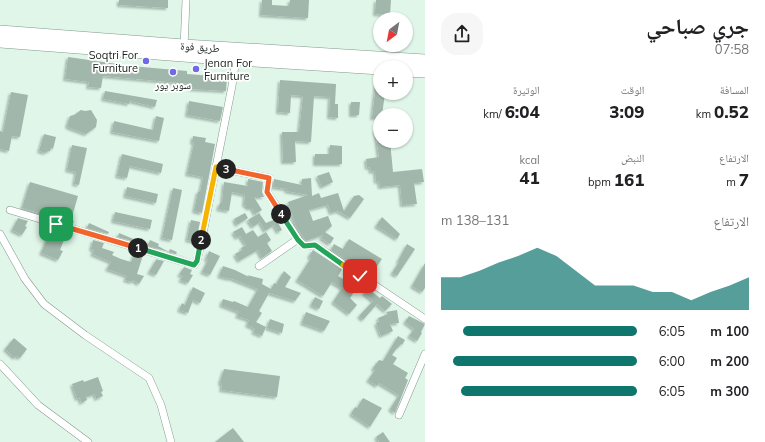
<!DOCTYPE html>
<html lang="ar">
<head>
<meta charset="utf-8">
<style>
	:root { --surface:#fff; --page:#f6f6f6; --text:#202124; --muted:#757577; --accent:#0f766e }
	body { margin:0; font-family:Mulish,"Noto Naskh Arabic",sans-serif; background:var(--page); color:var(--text); direction:rtl; height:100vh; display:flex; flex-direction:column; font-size:15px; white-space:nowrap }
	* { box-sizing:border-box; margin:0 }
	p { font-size:13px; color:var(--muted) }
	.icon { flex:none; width:22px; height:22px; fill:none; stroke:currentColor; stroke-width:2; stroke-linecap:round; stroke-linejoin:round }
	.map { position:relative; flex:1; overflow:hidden; direction:ltr }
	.details { display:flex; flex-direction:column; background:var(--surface); width:340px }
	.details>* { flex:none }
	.needle { width:26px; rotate:212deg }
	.fabs { position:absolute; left:373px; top:12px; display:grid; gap:8px }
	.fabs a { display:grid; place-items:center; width:40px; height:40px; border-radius:50%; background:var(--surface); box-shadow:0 1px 3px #0004; font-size:20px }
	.pin { position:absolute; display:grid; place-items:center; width:34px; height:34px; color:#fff; margin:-17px; border-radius:8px; box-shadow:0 2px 6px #0006 }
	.km { position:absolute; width:20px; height:20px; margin:-10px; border-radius:50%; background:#222; color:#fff; font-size:11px; line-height:20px; text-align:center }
	.round { display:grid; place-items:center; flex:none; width:42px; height:42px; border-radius:16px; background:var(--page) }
	.head { display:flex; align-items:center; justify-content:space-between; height:68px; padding:0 16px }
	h1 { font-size:22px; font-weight:800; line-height:30px }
	.metrics { display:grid; grid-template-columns:repeat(3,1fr); gap:6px; height:68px; padding:4px 16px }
	.metrics div { display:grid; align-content:center }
	.metrics b { font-size:17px; font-weight:800 }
	.metrics small { font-size:11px; font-weight:400 }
	.metrics p { font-size:11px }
	.chart { height:112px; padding:8px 16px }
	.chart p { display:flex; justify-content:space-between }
	.chart svg { width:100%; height:72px; margin-top:4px; fill:var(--accent); opacity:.7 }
	ul { padding:0 16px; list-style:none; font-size:13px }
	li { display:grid; grid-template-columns:64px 48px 1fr; align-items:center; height:30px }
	li i { height:10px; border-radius:5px; background:var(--accent) }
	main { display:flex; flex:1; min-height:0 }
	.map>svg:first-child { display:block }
	.building { fill:#a2b7ab; filter:url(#shadow) }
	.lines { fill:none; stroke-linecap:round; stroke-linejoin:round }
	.street-casing { stroke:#84998d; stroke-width:8 }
	.highway-casing { stroke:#84998d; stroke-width:14 }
	.street { stroke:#fff; stroke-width:7 }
	.highway { stroke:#fff; stroke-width:13 }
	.split-1-casing { stroke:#fff; stroke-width:8 }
	.split-2-casing { stroke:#fff; stroke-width:8 }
	.split-3-casing { stroke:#fff; stroke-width:8 }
	.split-4-casing { stroke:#fff; stroke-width:8 }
	.split-5-casing { stroke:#fff; stroke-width:8 }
	.split-6-casing { stroke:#fff; stroke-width:8 }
	.split-1 { stroke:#f0652b; stroke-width:5 }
	.split-2 { stroke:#22a559; stroke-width:5 }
	.split-3 { stroke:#f5b400; stroke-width:5 }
	.split-4 { stroke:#f0652b; stroke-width:5 }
	.split-5 { stroke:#22a559; stroke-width:5 }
	.split-6 { stroke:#f5b400; stroke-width:5 }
	.poi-dot { fill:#7168e3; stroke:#fff; stroke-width:1.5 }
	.labels { text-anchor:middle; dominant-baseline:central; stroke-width:3.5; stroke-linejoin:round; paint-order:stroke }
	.street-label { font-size:11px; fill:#171f1a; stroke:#fff }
	.poi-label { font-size:11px; fill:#171f1a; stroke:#fff; text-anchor:end }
</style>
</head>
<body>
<main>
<section class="details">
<div class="head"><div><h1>جري صباحي</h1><p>07:58</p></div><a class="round"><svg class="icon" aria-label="share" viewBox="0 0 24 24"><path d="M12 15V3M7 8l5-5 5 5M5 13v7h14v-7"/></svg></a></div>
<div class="metrics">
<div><p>المسافة</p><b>0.52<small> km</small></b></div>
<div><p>الوقت</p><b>3:09</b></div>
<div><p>الوتيرة</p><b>6:04<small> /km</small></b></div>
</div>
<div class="metrics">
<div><p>الارتفاع</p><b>7<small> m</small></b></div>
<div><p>النبض</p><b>161<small> bpm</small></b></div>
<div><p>kcal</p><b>41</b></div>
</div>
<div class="chart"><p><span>الارتفاع</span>131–138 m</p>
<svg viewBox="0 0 160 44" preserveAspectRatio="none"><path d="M0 44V24L10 24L20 20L30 15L40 11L50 6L60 11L70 20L80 29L90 29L100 29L110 33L120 33L130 38L140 33L150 29L160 24V44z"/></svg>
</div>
<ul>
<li><b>100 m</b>6:05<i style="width:89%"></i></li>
<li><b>200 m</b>6:00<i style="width:94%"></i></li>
<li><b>300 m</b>6:05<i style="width:90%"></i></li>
</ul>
</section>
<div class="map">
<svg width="425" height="442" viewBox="0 0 425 442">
	<defs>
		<filter id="shadow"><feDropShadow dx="-2" dy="2" stdDeviation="1" flood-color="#0004"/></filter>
	</defs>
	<rect width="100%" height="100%" fill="#dff6e9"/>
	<path class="building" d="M 119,0 L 168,0 L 168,8 L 119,5 Z
		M 262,0 L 272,0 L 272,5 L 289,6 L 290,0 L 309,0 L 308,18 L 261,15 Z
		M 376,0 L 391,0 L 390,15 L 375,14 Z
		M 68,57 L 131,66 L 187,71 L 187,74 L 227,77 L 226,91 L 191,89 L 191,84 L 103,76 L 101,88 L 88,87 L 89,82 L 65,79 Z
		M 280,80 L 336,84 L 335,104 L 338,104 L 338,118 L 329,117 L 330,97 L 314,96 L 311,142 L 295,141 L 296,162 L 283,162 L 282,132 L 299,132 L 303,96 L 291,95 L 290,113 L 278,112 Z
		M 376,84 L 380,84 L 380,93 L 385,93 L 382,115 L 380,115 L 380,118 L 372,118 Z
		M 105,91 L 157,100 L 155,107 L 130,101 L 129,104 L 103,99 Z
		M 11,92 L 28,95 L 20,137 L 12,136 L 9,151 L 0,149 L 0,131 L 3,132 Z
		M 189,101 L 223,107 L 220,121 L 187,115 Z
		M 351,102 L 360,102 L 359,115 L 351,115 Z
		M 81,110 L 85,111 L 91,110 L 97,120 L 96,127 L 86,134 L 70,128 L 67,126 L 70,116 L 74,115 Z
		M 156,116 L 164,118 L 159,141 L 112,132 L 114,121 L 153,130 Z
		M 380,128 L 380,141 L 390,141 L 393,172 L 422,169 L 424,182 L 414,183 L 417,204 L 402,205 L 400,185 L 380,187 L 379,181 L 376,182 L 375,171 L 371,172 L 370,167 L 367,168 L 366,159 L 379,157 L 375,129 Z
		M 44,134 L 56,137 L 53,149 L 51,148 L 50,151 L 47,151 L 46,153 L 39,151 Z
		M 193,136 L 206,138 L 205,142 L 215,144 L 202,213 L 194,211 L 198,191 L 200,192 L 203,177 L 187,174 L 194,143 L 192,142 Z
		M 72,145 L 87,148 L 79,185 L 74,184 L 76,172 L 67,170 Z
		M 330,145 L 342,146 L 342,164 L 315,164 L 315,154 L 330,154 Z
		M 122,154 L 163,164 L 161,173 L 130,166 L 127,178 L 117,176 Z
		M 329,172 L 333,182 L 322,187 L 317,176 Z
		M 311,178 L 312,196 L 319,193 L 321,198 L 338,193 L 344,211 L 354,196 L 359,195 L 364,199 L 350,218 L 338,211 L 331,213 L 328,205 L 309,210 L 313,221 L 328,216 L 332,226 L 325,232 L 334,238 L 330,244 L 321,238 L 323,235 L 306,241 L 296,227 L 288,202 L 308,195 L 286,191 L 287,189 L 273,187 L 274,179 L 302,185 L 302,179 Z
		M 248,179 L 263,182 L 262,192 L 264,197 L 254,197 L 262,210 L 255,214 L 252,208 L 247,208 L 247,206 L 244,205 L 245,195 L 232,192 L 229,211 L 218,209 L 220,203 L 222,203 L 224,182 L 248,186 Z
		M 30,182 L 78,196 L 71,220 L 74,221 L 73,223 L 22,208 Z
		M 127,187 L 158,194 L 156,203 L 125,196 Z
		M 173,188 L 182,190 L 172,240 L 162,238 Z
		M 115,212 L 152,220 L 150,229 L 113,221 Z
		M 245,213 L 248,218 L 237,225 L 234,219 Z
		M 259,213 L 266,223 L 276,219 L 282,230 L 278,232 L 274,225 L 265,231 L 260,222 L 253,227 L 248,220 Z
		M 382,217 L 400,234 L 397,239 L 376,226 Z
		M 18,218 L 28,221 L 25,226 L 27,227 L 22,235 L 12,230 Z
		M 191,220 L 200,222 L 196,242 L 187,240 Z
		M 89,223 L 109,232 L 108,234 L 87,228 Z
		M 242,227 L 246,234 L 253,230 L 258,237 L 266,232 L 271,240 L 267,243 L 272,251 L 262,258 L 258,250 L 239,261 L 235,254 L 242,250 L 241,248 L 246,245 L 240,236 L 237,238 L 233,232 Z
		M 59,230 L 67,232 L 60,250 L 63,251 L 58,260 L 41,253 L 50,232 L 57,234 Z
		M 119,233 L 148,245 L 150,240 L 159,244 L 158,246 L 169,252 L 170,249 L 177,252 L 176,254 L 192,259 L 118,237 Z
		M 349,239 L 382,259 L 370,276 L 331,250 L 334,244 L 343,249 Z
		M 93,240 L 104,243 L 102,248 L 114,252 L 112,255 L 121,259 L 131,262 L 135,252 L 143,255 L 137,274 L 144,276 L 139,284 L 133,280 L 132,282 L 125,280 L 127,276 L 107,269 L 111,262 L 92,254 L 94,250 L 91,249 Z
		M 407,244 L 415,249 L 397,276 L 392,273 L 399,262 L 398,261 Z
		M 313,250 L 342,269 L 338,276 L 357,287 L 350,298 L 357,305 L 349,314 L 333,302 L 342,288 L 332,282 L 323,296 L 297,280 L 311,258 L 309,256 Z
		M 209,251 L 220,256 L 210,275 L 202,272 L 208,260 L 206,259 Z
		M 155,259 L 164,261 L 156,275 L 149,272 L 156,260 Z
		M 425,263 L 425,288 L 422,292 L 412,286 Z
		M 223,266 L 235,270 L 249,277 L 247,275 L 263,279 L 262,284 L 271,289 L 274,283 L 276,284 L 284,271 L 291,277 L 285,287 L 301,293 L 295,301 L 269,293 L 259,311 L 262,313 L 256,322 L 266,327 L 262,336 L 253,332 L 255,329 L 247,325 L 249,320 L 237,316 L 239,312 L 221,305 L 223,299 L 233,302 L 234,301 L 248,307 L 258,289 L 230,278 L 230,279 L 219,276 Z
		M 184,267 L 192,270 L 190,274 L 193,275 L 188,283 L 180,280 L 183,276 L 179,275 Z
		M 193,287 L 205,293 L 200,303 L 193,300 L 188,313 L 179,310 L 182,303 L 185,305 Z
		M 367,288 L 380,298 L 382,296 L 392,304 L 385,311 L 377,304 L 363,320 L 359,316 L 373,301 L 364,293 Z
		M 315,297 L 323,301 L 319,309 L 311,305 Z
		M 397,310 L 399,323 L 390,324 L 393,331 L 381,336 L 376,323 L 379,322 L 378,318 L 388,314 L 386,312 Z
		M 306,312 L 330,321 L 324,331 L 302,323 Z
		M 409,316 L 425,324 L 421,332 L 422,333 L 417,341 L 409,336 L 414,329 L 405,322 Z
		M 270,319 L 284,324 L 282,333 L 267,328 Z
		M 398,336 L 405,340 L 402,345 L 401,344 L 398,348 L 397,348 L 392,355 L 397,358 L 393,364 L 408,373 L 405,378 L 408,380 L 395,413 L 390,409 L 399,395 L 379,383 L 377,386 L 368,380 L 375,370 L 373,368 L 379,360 L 383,361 Z
		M 14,338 L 27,349 L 20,358 L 16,356 L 15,358 L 5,349 Z
		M 224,369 L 280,376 L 277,397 L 221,390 L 222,386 L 220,382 Z
		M 98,377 L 103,391 L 101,392 L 103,396 L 96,399 L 95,394 L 86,397 L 87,400 L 81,403 L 80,398 L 77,399 L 72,384 L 83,380 L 84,382 Z
		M 363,398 L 382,408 L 370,427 L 351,414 L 355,407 L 357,408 Z
		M 233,428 L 244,442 L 215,442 Z
		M 383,432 L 390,442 L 379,442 L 376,437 Z"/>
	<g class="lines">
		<defs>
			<path id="street" d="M 184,48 L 186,0
				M 216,167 L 269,178 L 267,192 L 298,239 L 259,266
				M 10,210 L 194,265 L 197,261 L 201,243 L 232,86 L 236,59
				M 0,234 L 25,279 L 44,304 L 85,335 L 149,378 L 161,405 L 171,442
				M 298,239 L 304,246 L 315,245 L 425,319
				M 0,364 L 38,405 L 88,442
				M 399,415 L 425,354"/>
			<path id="highway" d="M 0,32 L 184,46 L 425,61
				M 0,41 L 209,57 L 380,68
				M 406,70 L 425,71"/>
		</defs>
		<use href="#street" class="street-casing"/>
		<use href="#highway" class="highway-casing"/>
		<use href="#street" class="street"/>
		<use href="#highway" class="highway"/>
	</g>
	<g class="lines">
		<defs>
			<path id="split-1" d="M 56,224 L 138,248"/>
			<path id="split-2" d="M 138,248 L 194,265 L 197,261 L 201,240"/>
			<path id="split-3" d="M 201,240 L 216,167 L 226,169"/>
			<path id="split-4" d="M 226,169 L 269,178 L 267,192 L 281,214"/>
			<path id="split-5" d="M 281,214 L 298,240 L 304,246 L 315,245 L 343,265"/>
			<path id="split-6" d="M 343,265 L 360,276"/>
		</defs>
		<use href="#split-1" class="split-1-casing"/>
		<use href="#split-2" class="split-2-casing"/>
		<use href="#split-3" class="split-3-casing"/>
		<use href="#split-4" class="split-4-casing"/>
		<use href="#split-5" class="split-5-casing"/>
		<use href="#split-6" class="split-6-casing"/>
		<use href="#split-1" class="split-1"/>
		<use href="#split-2" class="split-2"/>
		<use href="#split-3" class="split-3"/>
		<use href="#split-4" class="split-4"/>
		<use href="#split-5" class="split-5"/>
		<use href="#split-6" class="split-6"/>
	</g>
	<g class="poi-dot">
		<circle cx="146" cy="61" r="4"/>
		<circle cx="196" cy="69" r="4"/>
		<circle cx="173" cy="72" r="4"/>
	</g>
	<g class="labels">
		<g class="street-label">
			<text transform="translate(200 47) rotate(4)">طريق فوة</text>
		</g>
		<g class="poi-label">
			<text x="138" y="55">Soqtri For<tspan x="138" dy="13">Furniture</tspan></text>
			<text x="204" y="63" text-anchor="start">Jenan For<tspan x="204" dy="13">Furniture</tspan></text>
			<text x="173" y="85" text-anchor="middle">سوبر يور</text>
		</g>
	</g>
</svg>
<div class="fabs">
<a><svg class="needle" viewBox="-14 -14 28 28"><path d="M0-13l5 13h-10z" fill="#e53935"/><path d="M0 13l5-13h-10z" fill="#757577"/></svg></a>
<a>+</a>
<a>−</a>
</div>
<div class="pin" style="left:56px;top:224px;background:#1e9e55"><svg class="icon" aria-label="arrive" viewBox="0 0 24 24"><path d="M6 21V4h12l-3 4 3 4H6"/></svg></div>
<div class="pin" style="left:360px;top:276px;background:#d93025"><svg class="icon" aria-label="check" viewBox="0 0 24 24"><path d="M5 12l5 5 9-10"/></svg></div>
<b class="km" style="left:138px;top:248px">1</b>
<b class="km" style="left:201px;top:240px">2</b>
<b class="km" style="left:226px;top:169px">3</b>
<b class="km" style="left:281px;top:214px">4</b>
</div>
</main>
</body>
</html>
